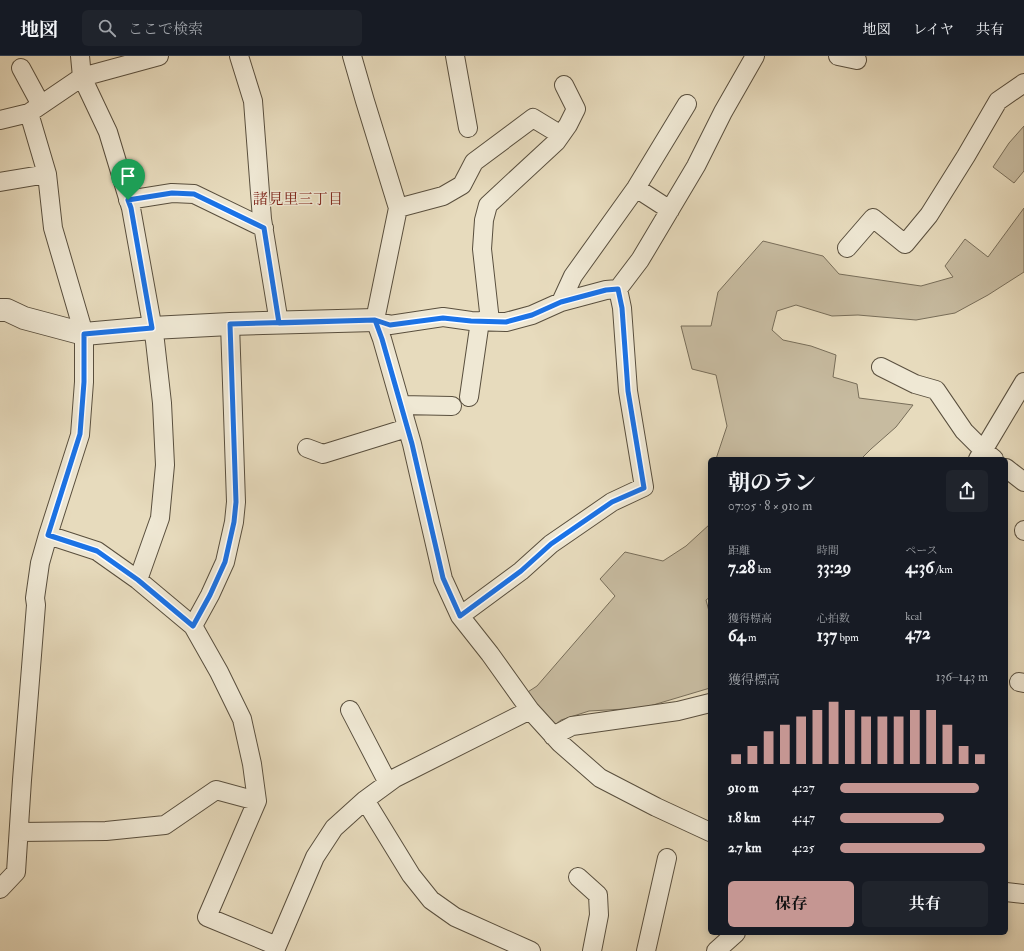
<!DOCTYPE html>
<html lang="ja">
<head>
<meta charset="utf-8">
<style>
	:root { --surface:#171b24; --page:#20242c; --text:#f1f3f6; --muted:#9ea1a6; --line:#363941; --accent:#c59692 }
	body { margin:0; font-family:"IM FELL Double Pica","Noto Serif JP",serif; background:var(--page); color:var(--text); height:100vh; display:flex; flex-direction:column; font-size:15px; white-space:nowrap }
	* { box-sizing:border-box; margin:0 }
	p { font-size:13px; color:var(--muted) }
	.icon { flex:none; width:22px; height:22px; fill:none; stroke:currentColor; stroke-width:2; stroke-linecap:round; stroke-linejoin:round }
	.map { position:relative; flex:1; overflow:hidden }
	.drawer { position:absolute; left:708px; top:401px; width:300px; height:478px; display:flex; flex-direction:column; background:var(--surface); border-radius:6px; box-shadow:0 2px 10px #0003 }
	.drawer>* { flex:none }
	.pin { position:absolute; display:grid; place-items:center; width:34px; height:34px; color:#fff; margin:-41px -17px; border-radius:50% 50% 50% 0; rotate:-45deg; box-shadow:0 0 4px #0007 }
	.pin .icon { rotate:45deg }
	.round { display:grid; place-items:center; flex:none; width:42px; height:42px; border-radius:6px; background:var(--page) }
	.head { display:flex; align-items:center; justify-content:space-between; height:68px; padding:0 20px }
	h1 { font-size:22px; font-weight:700; line-height:30px }
	.figures { display:grid; grid-template-columns:repeat(3,1fr); gap:6px; height:68px; padding:4px 20px }
	.figures div { display:grid; align-content:center }
	.figures b { font-size:17px; font-weight:700 }
	.figures small { font-size:11px; font-weight:400 }
	.figures p { font-size:11px }
	.chart { height:112px; padding:8px 20px }
	.chart p { display:flex; justify-content:space-between }
	.chart svg { width:100%; height:72px; margin-top:4px; stroke:var(--accent); stroke-width:6 }
	.cta { display:flex; gap:8px; margin-top:auto; padding:8px 20px }
	.cta a { flex:1; height:46px; border-radius:6px; background:var(--accent); color:#111; font-size:16px; font-weight:700; line-height:46px; text-align:center }
	.cta a+a { background:var(--page); color:var(--text) }
	ul { padding:0 20px; list-style:none; font-size:13px }
	li { display:grid; grid-template-columns:64px 48px 1fr; align-items:center; height:30px }
	li i { height:10px; border-radius:5px; background:var(--accent) }
	header { display:flex; align-items:center; gap:24px; box-sizing:border-box; height:56px; padding:0 20px; background:var(--surface); border-bottom:1px solid var(--line) }
	header strong { font-size:19px }
	nav { display:flex; gap:22px; margin-inline-start:auto; font-size:14px }
	.search { width:280px; height:36px; background:var(--page); display:flex; align-items:center; gap:10px; box-sizing:border-box; padding:0 14px; border-radius:6px; color:var(--muted); font-size:15px }
	.map>svg:first-child { display:block }
	.green { fill:#c7bba0; stroke:#786e5a }
	.lines { fill:none; stroke-linecap:round; stroke-linejoin:round }
	.minor-casing { stroke:#594f3e; stroke-width:20 }
	.tertiary-casing { stroke:#594f3e; stroke-width:24 }
	.minor { stroke:#efe8d4; stroke-width:18 }
	.tertiary { stroke:#efe8d4; stroke-width:22 }
	.route-casing { stroke:#fff; stroke-width:8 }
	.route { stroke:#1a73e8; stroke-width:5 }
	.labels { text-anchor:middle; dominant-baseline:central; stroke-width:3; stroke-linejoin:round; paint-order:stroke }
	.neighbourhood-label { font-size:15px; fill:#7a1f14; stroke:#efe8d4 }
</style>
</head>
<body>
<header>
<strong>地図</strong>
<div class="search"><svg class="icon" aria-label="search" viewBox="0 0 24 24"><circle cx="10" cy="10" r="6"/><path d="M15 15l6 6"/></svg>ここで検索</div>
<nav><a>地図</a><a>レイヤ</a><a>共有</a></nav>
</header>
<div class="map">
<svg width="1024" height="895" viewBox="0 0 1024 895">
	<rect width="100%" height="100%" fill="#e7dbbd"/>
	<filter id="stains"><feTurbulence type="fractalNoise" baseFrequency=".005" numOctaves="4"/><feColorMatrix values="0 0 0 0 .2 0 0 0 0 .09 0 0 0 0 .02 0 0 0 .5 -.17"/></filter>
	<radialGradient id="worn" r=".72"><stop offset=".6" stop-color="#630" stop-opacity="0"/><stop offset="1" stop-color="#630" stop-opacity=".3"/></radialGradient>
	<path class="green" d="M 1024,70 L 1024,115 L 1014,127 L 993,111 L 1009,87 Z
		M 1024,152 L 1024,216 L 988,239 L 955,257 L 916,264 L 858,259 L 832,260 L 796,249 L 777,255 L 772,274 L 783,284 L 811,290 L 836,299 L 833,321 L 857,328 L 859,342 L 913,349 L 896,371 L 871,393 L 861,403 L 716,403 L 727,370 L 716,319 L 692,313 L 681,270 L 711,270 L 718,236 L 763,185 L 823,200 L 839,218 L 921,230 L 953,221 L 945,210 L 965,183 L 988,201 Z
		M 710,468 L 710,541 L 706,544 L 710,559 L 710,632 L 643,652 L 589,655 L 561,664 L 547,675 L 520,641 L 537,630 L 615,540 L 600,523 L 625,496 L 663,505 L 686,490 Z"/>
	<g class="lines">
		<defs>
			<path id="minor" d="M 80,0 L 82,21 L 108,76 L 131,152 L 155,285 L 162,347 L 165,409 L 160,462 L 138,524
				M 239,0 L 253,45 L 262,163 L 279,267
				M 352,0 L 365,45 L 398,152 L 375,264 L 382,283 L 412,388 L 443,523 L 460,560 L 490,598 L 530,654 L 560,687 L 600,722 L 656,751 L 710,776
				M 455,0 L 468,72
				M 838,0 L 857,4
				M 21,12 L 41,49
				M 0,64 L 29,57 L 82,21 L 159,0
				M 0,126 L 47,118
				M 636,132 L 670,154
				M 128,144 L 172,137 L 194,138 L 264,172
				M 398,152 L 443,140 L 462,129 L 474,106 L 533,62 L 561,79
				M 847,192 L 873,162 L 905,188 L 929,159 L 966,100 L 998,45 L 1024,27
				M 561,246 L 573,220 L 636,132 L 687,48
				M 375,264 L 390,269 L 443,261 L 471,265 L 506,266 L 532,259 L 561,246 L 606,234 L 618,233 L 640,204 L 696,110 L 723,56 L 755,0
				M 490,265 L 482,193 L 484,164 L 488,149 L 556,86 L 568,69 L 576,53 L 564,29
				M 881,311 L 915,328 L 936,334 L 964,375 L 983,394 L 994,403
				M 469,341 L 480,265
				M 401,349 L 452,350
				M 307,392 L 323,398 L 407,372
				M 978,403 L 1024,326
				M 1006,412 L 1024,426
				M 1024,474 L 1024,475
				M 48,479 L 97,495 L 138,524 L 193,570 L 219,616 L 242,663 L 252,708 L 257,745 L 207,861 L 277,890 L 275,895
				M 460,560 L 521,515 L 551,488 L 612,446 L 644,431 L 628,335 L 622,252 L 618,233
				M 193,570 L 210,539 L 225,506 L 234,466 L 236,446 L 230,268
				M 1019,626 L 1024,627
				M 350,654 L 388,727
				M 553,680 L 572,670 L 678,655 L 710,647
				M 365,744 L 411,819 L 431,844 L 455,861 L 531,895
				M 19,776 L 106,775 L 165,769 L 216,734 L 257,745
				M 578,821 L 598,839 L 599,859 L 592,895
				M 0,833 L 16,816 L 22,724 L 36,549 L 35,542 L 40,507 L 48,479 L 80,379 L 84,326 L 84,278 L 53,172 L 47,118 L 29,57
				M 1006,836 L 1024,838
				M 277,890 L 315,801 L 334,772 L 365,744 L 395,722 L 530,654
				M 646,895 L 667,802
				M 716,895 L 736,877"/>
			<path id="tertiary" d="M 0,254 L 7,254 L 24,262 L 84,278 L 152,272 L 230,268 L 375,264"/>
		</defs>
		<use href="#minor" class="minor-casing"/>
		<use href="#tertiary" class="tertiary-casing"/>
		<use href="#minor" class="minor"/>
		<use href="#tertiary" class="tertiary"/>
	</g>
	<g class="lines">
		<defs>
			<path id="route" d="M 128,144 L 131,152 L 152,272 L 84,278 L 84,326 L 80,378 L 48,479 L 97,495 L 138,524 L 193,570 L 210,539 L 225,506 L 234,466 L 236,446 L 230,268 L 375,264 L 382,283 L 412,388 L 443,522 L 460,560 L 521,515 L 551,488 L 612,446 L 644,432 L 628,335 L 622,252 L 618,233 L 606,234 L 561,246 L 532,259 L 506,266 L 471,265 L 443,262 L 390,269 L 375,264 L 279,267 L 264,172 L 194,138 L 172,137 L 128,144"/>
		</defs>
		<use href="#route" class="route-casing"/>
		<use href="#route" class="route"/>
	</g>
	<g class="labels">
		<g class="neighbourhood-label">
			<text x="298" y="143">諸見里三丁目</text>
		</g>
	</g>
	<rect width="100%" height="100%" filter="url(#stains)"/>
	<rect width="100%" height="100%" fill="url(#worn)"/>
</svg>
<div class="pin" style="left:128px;top:144px;background:#1e9e55"><svg class="icon" aria-label="arrive" viewBox="0 0 24 24"><path d="M6 21V4h12l-3 4 3 4H6"/></svg></div>
<section class="drawer">
<div class="head"><div><h1>朝のラン</h1><p>07:05 · 8 × 910 m</p></div><a class="round"><svg class="icon" aria-label="share" viewBox="0 0 24 24"><path d="M12 15V3M7 8l5-5 5 5M5 13v7h14v-7"/></svg></a></div>
<div class="figures">
<div><p>距離</p><b>7.28<small> km</small></b></div>
<div><p>時間</p><b>33:29</b></div>
<div><p>ペース</p><b>4:36<small> /km</small></b></div>
</div>
<div class="figures">
<div><p>獲得標高</p><b>64<small> m</small></b></div>
<div><p>心拍数</p><b>137<small> bpm</small></b></div>
<div><p>kcal</p><b>472</b></div>
</div>
<div class="chart"><p><span>獲得標高</span>136–143 m</p>
<svg viewBox="0 0 160 44" preserveAspectRatio="none"><path d="M5 44V38M15 44V33M25 44V24M35 44V20M45 44V15M55 44V11M65 44V6M75 44V11M85 44V15M95 44V15M105 44V15M115 44V11M125 44V11M135 44V20M145 44V33M155 44V38"/></svg>
</div>
<ul>
<li><b>910 m</b>4:27<i style="width:94%"></i></li>
<li><b>1.8 km</b>4:47<i style="width:70%"></i></li>
<li><b>2.7 km</b>4:25<i style="width:98%"></i></li>
</ul>
<div class="cta"><a>保存</a><a>共有</a></div>
</section>
</div>
</body>
</html>
